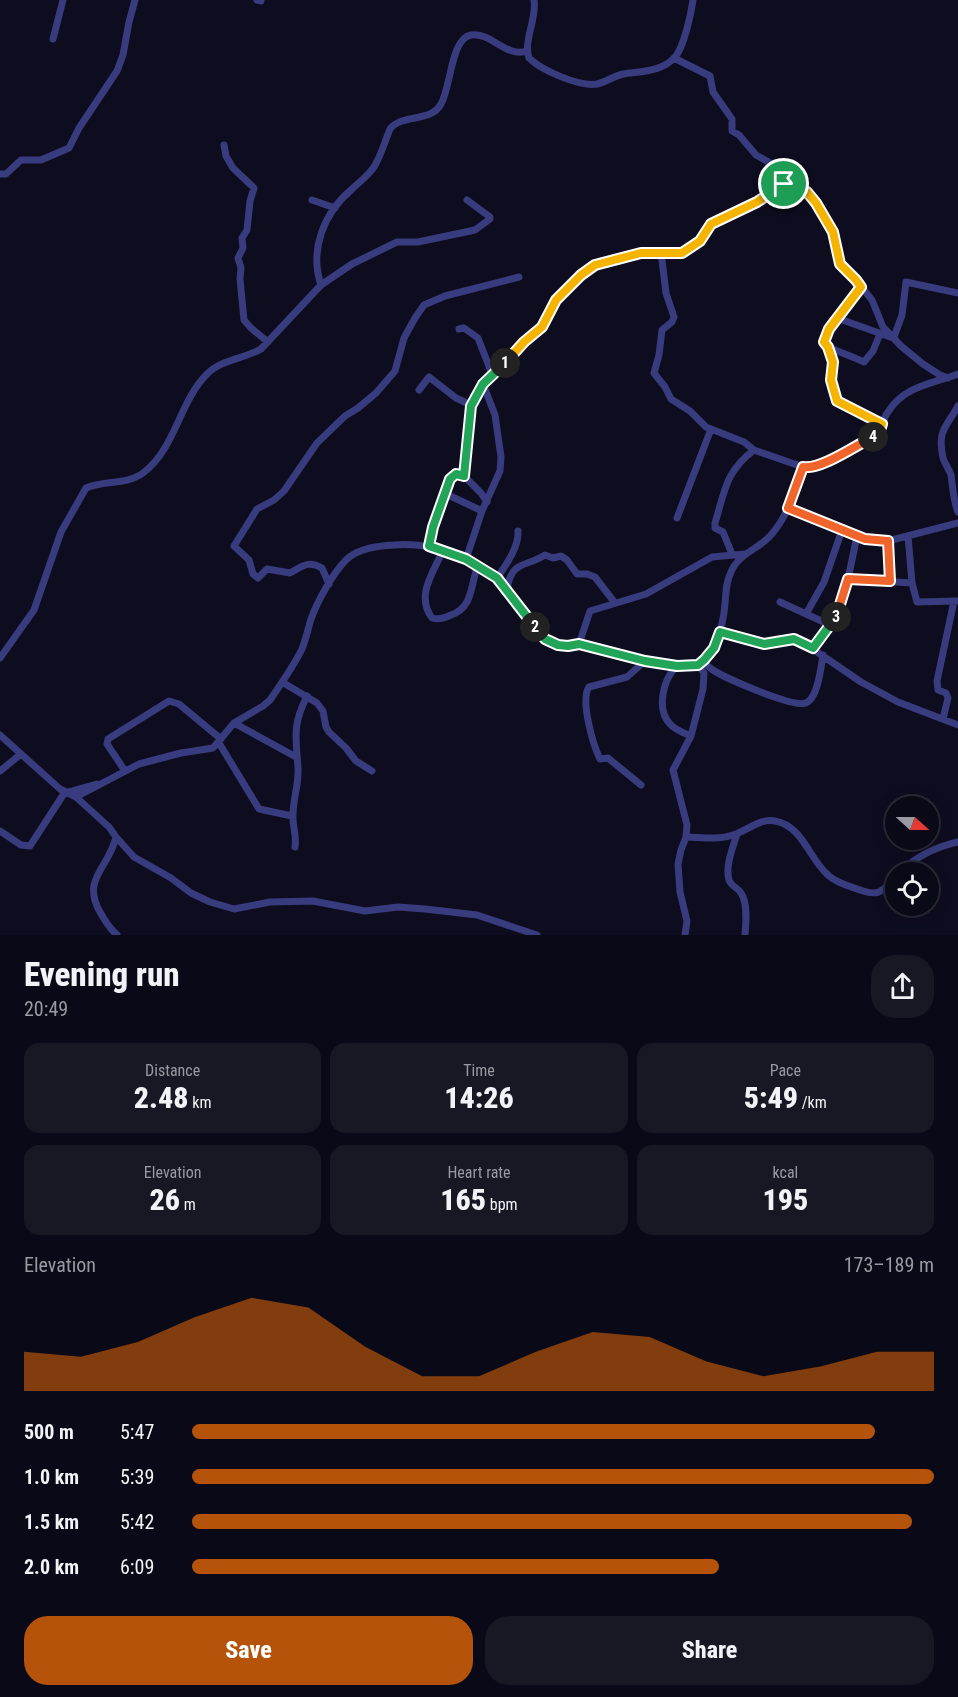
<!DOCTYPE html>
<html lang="en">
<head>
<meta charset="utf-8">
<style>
	:root { --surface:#0a0917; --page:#181724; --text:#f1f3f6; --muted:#999aa1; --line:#2a2a36; --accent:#b45309 }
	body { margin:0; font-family:"Roboto Condensed",sans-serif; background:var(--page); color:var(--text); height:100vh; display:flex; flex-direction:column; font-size:22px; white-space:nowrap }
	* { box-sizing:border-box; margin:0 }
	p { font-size:20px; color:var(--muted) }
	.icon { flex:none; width:33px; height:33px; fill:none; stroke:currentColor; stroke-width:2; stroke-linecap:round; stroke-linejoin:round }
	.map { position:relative; height:935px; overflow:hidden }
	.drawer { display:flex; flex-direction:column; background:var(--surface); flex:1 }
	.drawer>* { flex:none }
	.needle { width:39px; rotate:111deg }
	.controls { position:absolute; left:885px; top:796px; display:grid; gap:12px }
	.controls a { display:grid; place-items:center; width:54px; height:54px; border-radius:50%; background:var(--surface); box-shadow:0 3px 15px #0003,0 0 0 2px var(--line); font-size:30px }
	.pin { position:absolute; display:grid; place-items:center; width:51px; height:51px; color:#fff; margin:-26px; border:3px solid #fff; border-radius:50%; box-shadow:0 2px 6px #0007 }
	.km { position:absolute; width:30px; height:30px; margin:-15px; border-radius:50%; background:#222; color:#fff; font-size:16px; line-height:30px; text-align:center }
	.round { display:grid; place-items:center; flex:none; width:63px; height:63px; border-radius:24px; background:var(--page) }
	.head { display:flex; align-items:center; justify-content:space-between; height:102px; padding:0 24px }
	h1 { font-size:33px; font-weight:800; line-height:45px }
	.stats { display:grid; grid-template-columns:repeat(3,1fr); gap:9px; height:102px; padding:6px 24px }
	.stats div { display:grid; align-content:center; border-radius:15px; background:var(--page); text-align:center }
	.stats b { font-size:30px; font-weight:800 }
	.stats small { font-size:16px; font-weight:400 }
	.stats p { font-size:16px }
	.chart { height:168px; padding:12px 24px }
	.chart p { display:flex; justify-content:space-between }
	.chart svg { width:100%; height:108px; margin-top:6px; fill:var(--accent); opacity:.7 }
	.button { display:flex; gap:12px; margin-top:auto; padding:12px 24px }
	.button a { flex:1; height:69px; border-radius:24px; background:var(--accent); color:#fff; font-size:24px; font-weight:800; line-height:69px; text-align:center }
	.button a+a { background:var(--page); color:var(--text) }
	ul { padding:0 24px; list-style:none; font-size:20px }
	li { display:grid; grid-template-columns:96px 72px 1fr; align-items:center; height:45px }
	li i { height:15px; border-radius:8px; background:var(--accent) }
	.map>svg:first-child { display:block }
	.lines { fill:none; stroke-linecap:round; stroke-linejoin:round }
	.minor { stroke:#383c7e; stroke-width:7 }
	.split-1-casing { stroke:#fff; stroke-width:12 }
	.split-2-casing { stroke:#fff; stroke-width:12 }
	.split-3-casing { stroke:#fff; stroke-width:12 }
	.split-4-casing { stroke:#fff; stroke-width:12 }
	.split-5-casing { stroke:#fff; stroke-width:12 }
	.split-1 { stroke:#f5b400; stroke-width:8 }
	.split-2 { stroke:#22a559; stroke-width:8 }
	.split-3 { stroke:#22a559; stroke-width:8 }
	.split-4 { stroke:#f0652b; stroke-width:8 }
	.split-5 { stroke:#f5b400; stroke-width:8 }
</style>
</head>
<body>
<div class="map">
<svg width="958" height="935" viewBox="0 0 958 935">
	<rect width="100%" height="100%" fill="#0e0c1f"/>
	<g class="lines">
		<path class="minor" d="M 257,0 L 261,1
			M 534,0 C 537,20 523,40 529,58 C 541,70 579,87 597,84 C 606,82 614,76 623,74 C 641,71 662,72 675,57 C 684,47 691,14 693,0
			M 53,39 L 63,0
			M 674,58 L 710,76 L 713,92 L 732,119 L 732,131 L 739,135 L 756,155 L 779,168 L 784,184 L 805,191 L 810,194 L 833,232 L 840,264 L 856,280 L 872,300 L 883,327 L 901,346 L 923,364 L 940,375 L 948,378
			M 224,145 L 226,156 L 233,168 L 254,188 L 250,201 L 247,230 L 242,238 L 243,248 L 238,258 L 241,268 L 240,279 L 244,320 L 251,328 L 268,342
			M 0,174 L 6,174 L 21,160 L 41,160 L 69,148 L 79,128 L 117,71 L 123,55 L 129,22 L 135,0
			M 312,200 L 335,208
			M 661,252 L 666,293 L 674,317 L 672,322 L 662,330 L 659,355 L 654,373 L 665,387 L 671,399 L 690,411 L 706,427 L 744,442 L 754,450 L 803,467 L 814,467 L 878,434 C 882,427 883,418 888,412 C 904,386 932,384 958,374
			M 321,285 C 309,250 324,213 351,190 C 359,182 367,177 374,167 C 381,156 385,141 390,129 C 403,113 431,123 441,104 C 451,87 451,38 471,35 C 491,32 506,58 527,51
			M 860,287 L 829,329 L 824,343 C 832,351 853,356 864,362 L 873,351 L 880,334
			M 837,318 L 893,338
			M 459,329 L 464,328 L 478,338 L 492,374
			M 894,337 L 902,315 L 906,282 L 958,293
			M 828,347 L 833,362 L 831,380 L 838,401 L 882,424
			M 419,390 L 429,377 L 456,398 L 471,405
			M 958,406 C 946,428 937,430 943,458 C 945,464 949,469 951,475 C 953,488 953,500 958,512
			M 444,493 L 482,511
			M 487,502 L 481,493 L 464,476 L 470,406 L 478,392 L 492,374 L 524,342 L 542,327 L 556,300 L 581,275 L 595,265 L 631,255 L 647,252 L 684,252 L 700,241 L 711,224 L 757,202 L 784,184
			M 788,508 C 817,520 856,542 888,541 L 958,523
			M 677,518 L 711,429
			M 908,536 L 912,583 L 917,602 L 958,601
			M 888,541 L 890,581
			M 429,546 C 432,529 442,483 456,474 L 464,476
			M 443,550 C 434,572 415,595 432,618 C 439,620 445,618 451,615 C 474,607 470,584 478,566
			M 732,554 L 723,532 L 715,528 L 715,523 C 725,491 725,472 754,450
			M 466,559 L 482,511 L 500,471 L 501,457 L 495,415 L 483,384
			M 497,578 C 506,565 519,547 518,531
			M 848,579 L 912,583
			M 329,584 L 322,568 C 308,560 303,566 290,573 L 267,569 L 258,578 L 253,574 L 249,560 L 234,546 L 257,509 L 274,500 L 284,491 L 317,443 L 345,416 L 358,408 L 376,393 L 395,371 L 404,338 L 415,318 L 424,305 L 445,296 L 519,277
			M 507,589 C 512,560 524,568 545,555 L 553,558 L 561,556 L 567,560 L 577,574 L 587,574 L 595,577 L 615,603
			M 780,602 L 830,625
			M 806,614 L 824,582 L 842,530
			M 720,631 L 764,644 L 794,639 L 801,641 L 861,682 L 898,702 L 958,725
			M 579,644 L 590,611 L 646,594 L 712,557 L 745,554
			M 813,648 L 838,614 L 848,579 L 857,536
			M 0,658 L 34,610 L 61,532 L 86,488 C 104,480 127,485 143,473 C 176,448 179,402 207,374 C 222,359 244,359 261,349 L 321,285 L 352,264 L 397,242 L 418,242 L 475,230 L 490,219 L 490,217 L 467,200
			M 704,660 C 706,664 706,665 710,668 C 721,677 794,708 806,703 C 818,698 821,667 823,655
			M 677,666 C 663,679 656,709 670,724 C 675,730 684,733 691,736
			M 282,682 L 317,703 L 323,711 L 326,727 L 329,732 L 346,748 L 356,761 L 372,771
			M 943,719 L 948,698 L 946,693 L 938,690 L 937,681 L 954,601
			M 234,723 L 296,757
			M 0,735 L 60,789 L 76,797 L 139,764 L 181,753 L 213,748 L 234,723 L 263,706 L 270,700 C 281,684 293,667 302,649 C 306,639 308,629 311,619 C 317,602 333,573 346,560 C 358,548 378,546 394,545 C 429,542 473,555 499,580 C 525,606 535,652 579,644 L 665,665 L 698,665 C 717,651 723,627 725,604 C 726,592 726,582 731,572 C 739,553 759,549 771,535 C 788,516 795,490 803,467
			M 219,743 L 259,809 L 292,816
			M 0,771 L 21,754
			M 125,771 L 107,744 L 108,739 L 169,701 L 179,704 L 221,739
			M 641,785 L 608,758 L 600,759 C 593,745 580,700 589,687 L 627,677 L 645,661
			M 68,792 L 97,784
			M 76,797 L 109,827 L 116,837 C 109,868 81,879 100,912 C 105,921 109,928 117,935
			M 0,831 L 21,845 L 30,846 L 65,792
			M 737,834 C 733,847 725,866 729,880 C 731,886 738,888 741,893 C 748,903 746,924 745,935
			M 116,837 L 134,857 L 171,878 L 191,893 L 210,902 L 234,909 L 270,902 L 313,901 L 365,911 L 398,907 L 425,909 L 477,915 L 537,935
			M 686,837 C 703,838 720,840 736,834 C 749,829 761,818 775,821 C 803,826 809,859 828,875 C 835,882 848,886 857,889 C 878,897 881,893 896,877
			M 295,847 C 297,835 292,825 293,815 C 293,799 299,784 298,768 C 296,737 292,726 307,696
			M 900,873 C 915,857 936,847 958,842
			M 685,935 L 687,921 L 680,892 L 678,864 L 681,850 L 686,837 L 687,825 L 673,770 L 691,736 L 703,689 L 704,673 L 698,665"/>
	</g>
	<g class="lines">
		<defs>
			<path id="split-1" d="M 505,363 L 524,342 L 542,327 L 556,300 L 581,275 L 595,265 L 641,253 L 682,253 L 700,241 L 711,224 L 757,202 L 784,184"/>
			<path id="split-2" d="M 505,363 L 483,384 L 471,406 L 464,476 L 456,474 L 450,479 L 433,527 L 429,546 L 466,559 L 497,578 L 535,627"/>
			<path id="split-3" d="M 535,627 L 545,639 L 558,645 L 568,646 L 579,644 L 645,661 L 677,666 L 698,665 L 704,660 L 714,648 L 720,632 L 764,644 L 794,639 L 813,648 L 836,617"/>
			<path id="split-4" d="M 836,617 L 848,579 L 890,581 L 888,541 L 865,539 L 788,508 L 803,467 C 821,470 856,445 873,437"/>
			<path id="split-5" d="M 784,184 L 807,192 L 816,203 L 833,232 L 840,264 L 856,280 L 861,287 L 829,329 L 824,342 L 828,347 L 833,362 L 831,380 L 837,401 L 882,424 L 879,433 L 873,437"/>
		</defs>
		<use href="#split-1" class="split-1-casing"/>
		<use href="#split-2" class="split-2-casing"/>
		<use href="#split-3" class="split-3-casing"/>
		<use href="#split-4" class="split-4-casing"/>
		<use href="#split-5" class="split-5-casing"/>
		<use href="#split-1" class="split-1"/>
		<use href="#split-2" class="split-2"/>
		<use href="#split-3" class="split-3"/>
		<use href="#split-4" class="split-4"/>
		<use href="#split-5" class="split-5"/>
	</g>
</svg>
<div class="controls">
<a><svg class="needle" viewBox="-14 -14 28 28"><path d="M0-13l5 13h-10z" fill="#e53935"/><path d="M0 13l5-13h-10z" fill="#999aa1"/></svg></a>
<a><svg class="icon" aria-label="locate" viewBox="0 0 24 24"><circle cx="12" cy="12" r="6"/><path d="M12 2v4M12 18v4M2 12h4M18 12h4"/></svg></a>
</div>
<div class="pin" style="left:784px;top:184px;background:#1e9e55"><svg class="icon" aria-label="arrive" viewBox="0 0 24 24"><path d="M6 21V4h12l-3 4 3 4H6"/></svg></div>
<b class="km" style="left:505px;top:363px">1</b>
<b class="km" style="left:535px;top:627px">2</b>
<b class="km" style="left:836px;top:617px">3</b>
<b class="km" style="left:873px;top:437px">4</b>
</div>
<section class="drawer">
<div class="head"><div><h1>Evening run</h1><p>20:49</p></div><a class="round"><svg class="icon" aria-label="share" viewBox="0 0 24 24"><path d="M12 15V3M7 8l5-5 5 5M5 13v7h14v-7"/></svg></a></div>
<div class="stats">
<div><p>Distance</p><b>2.48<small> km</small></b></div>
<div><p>Time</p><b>14:26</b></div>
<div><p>Pace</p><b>5:49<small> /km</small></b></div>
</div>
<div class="stats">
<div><p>Elevation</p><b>26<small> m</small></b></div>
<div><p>Heart rate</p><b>165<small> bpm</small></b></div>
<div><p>kcal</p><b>195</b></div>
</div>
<div class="chart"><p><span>Elevation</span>173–189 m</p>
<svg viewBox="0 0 160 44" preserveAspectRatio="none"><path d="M0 44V28L10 30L20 24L30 14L40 6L50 10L60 26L70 38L80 38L90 28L100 20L110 22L120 32L130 38L140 34L150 28L160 28V44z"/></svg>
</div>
<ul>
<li><b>500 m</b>5:47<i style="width:92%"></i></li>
<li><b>1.0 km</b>5:39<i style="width:100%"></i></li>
<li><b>1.5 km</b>5:42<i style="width:97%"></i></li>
<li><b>2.0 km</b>6:09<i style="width:71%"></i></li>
</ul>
<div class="button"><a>Save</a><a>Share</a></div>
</section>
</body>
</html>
